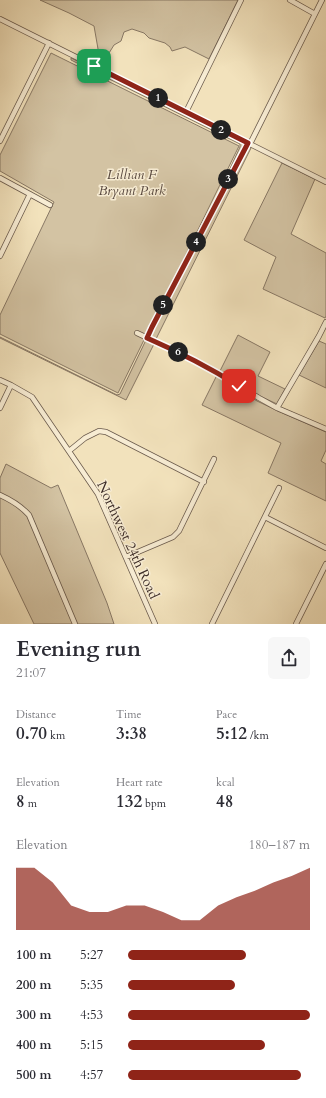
<!DOCTYPE html>
<html lang="en">
<head>
<meta charset="utf-8">
<style>
	:root { --surface:#fff; --page:#f7f7f7; --text:#2b2b33; --muted:#7c7c81; --accent:#8f2418 }
	body { margin:0; font-family:Cardo,serif; background:var(--page); color:var(--text); height:100vh; display:flex; flex-direction:column; font-size:15px; white-space:nowrap }
	* { box-sizing:border-box; margin:0 }
	p { font-size:13px; color:var(--muted) }
	.icon { flex:none; width:22px; height:22px; fill:none; stroke:currentColor; stroke-width:2; stroke-linecap:round; stroke-linejoin:round }
	.map { position:relative; height:624px; overflow:hidden }
	.panel { display:flex; flex-direction:column; background:var(--surface); flex:1 }
	.panel>* { flex:none }
	.pin { position:absolute; display:grid; place-items:center; width:34px; height:34px; color:#fff; margin:-17px; border-radius:8px; box-shadow:0 2px 6px #0006 }
	.km { position:absolute; width:20px; height:20px; margin:-10px; border-radius:50%; background:#222; color:#fff; font-size:11px; line-height:20px; text-align:center }
	.round { display:grid; place-items:center; flex:none; width:42px; height:42px; border-radius:6px; background:var(--page) }
	.head { display:flex; align-items:center; justify-content:space-between; height:68px; padding:0 16px }
	h1 { font-size:22px; font-weight:800; line-height:30px }
	.stats { display:grid; grid-template-columns:repeat(3,1fr); gap:6px; height:68px; padding:4px 16px }
	.stats div { display:grid; align-content:center }
	.stats b { font-size:17px; font-weight:800 }
	.stats small { font-size:11px; font-weight:400 }
	.stats p { font-size:11px }
	.chart { height:112px; padding:8px 16px }
	.chart p { display:flex; justify-content:space-between }
	.chart svg { width:100%; height:72px; margin-top:4px; fill:var(--accent); opacity:.7 }
	ul { padding:0 16px; list-style:none; font-size:13px }
	li { display:grid; grid-template-columns:64px 48px 1fr; align-items:center; height:30px }
	li i { height:10px; border-radius:5px; background:var(--accent) }
	.map>svg:first-child { display:block }
	.green { fill:#d3c3a3; stroke:#887865 }
	.lines { fill:none; stroke-linecap:round; stroke-linejoin:round }
	.minor-casing { stroke:#6a5a4c; stroke-width:6 }
	.minor { stroke:#f7ecd3; stroke-width:4.5 }
	.route-casing { stroke:#fff; stroke-width:8 }
	.route { stroke:#8f2418; stroke-width:5 }
	.labels { text-anchor:middle; dominant-baseline:central; stroke-width:3; stroke-linejoin:round; paint-order:stroke }
	.park-label { font-size:14px; font-style:italic; fill:#5a4a40; stroke:#f7ecd3 }
	.street-label { font-size:14px; fill:#3c2c27; stroke:#f7ecd3 }
</style>
</head>
<body>
<div class="map">
<svg width="326" height="624" viewBox="0 0 326 624">
	<rect width="100%" height="100%" fill="#f2e2bc"/>
	<filter id="stains"><feTurbulence type="fractalNoise" baseFrequency=".005" numOctaves="4"/><feColorMatrix values="0 0 0 0 .2 0 0 0 0 .09 0 0 0 0 .02 0 0 0 .5 -.17"/></filter>
	<radialGradient id="worn" r=".72"><stop offset=".6" stop-color="#630" stop-opacity="0"/><stop offset="1" stop-color="#630" stop-opacity=".3"/></radialGradient>
	<path class="green" d="M 40,0 L 238,0 L 209,59 L 185,47 L 172,51 L 170,47 L 165,43 L 149,38 L 144,33 L 132,29 L 124,32 L 121,41 L 114,45 L 101,66 L 94,26 L 69,13 Z
		M 51,53 L 239,146 L 118,393 L 0,334 L 0,315 L 54,202 L 0,171 L 0,155 Z
		M 71,58 L 244,144 L 220,190 L 240,147 L 240,144 L 71,60 Z
		M 248,146 L 251,148 L 156,339 L 151,336 L 154,328 Z
		M 282,163 L 315,179 L 291,234 L 326,253 L 326,316 L 325,318 L 263,289 L 276,257 L 244,240 Z
		M 238,335 L 270,352 L 258,376 L 285,389 L 277,404 L 260,396 L 220,371 Z
		M 0,337 L 117,395 L 120,394 L 146,340 L 154,344 L 126,400 L 0,338 Z
		M 319,341 L 326,344 L 326,388 L 299,375 Z
		M 217,375 L 257,401 L 278,411 L 326,432 L 326,450 L 321,461 L 326,464 L 326,501 L 268,473 L 281,443 L 202,405 Z
		M 6,464 L 51,488 L 58,485 L 107,603 L 114,624 L 34,624 L 0,553 L 0,478 Z"/>
	<g class="lines">
		<defs>
			<path id="minor" d="M 290,0 L 315,14
				M 0,19 L 326,182
				M 186,112 L 241,0
				M 0,141 L 49,43
				M 250,144 L 322,0
				M 0,178 L 50,205
				M 0,256 L 30,194
				M 137,333 L 179,353 L 220,374 L 259,398 L 277,408 L 326,429
				M 147,338 L 152,327 L 248,143
				M 0,380 L 11,385 L 32,397 L 98,494 L 155,624
				M 0,408 L 11,385
				M 277,408 L 319,336 L 326,322
				M 69,451 L 85,438 L 99,431 L 106,432 L 204,482
				M 0,495 C 11,500 21,506 29,515 L 75,624
				M 265,517 L 326,548
				M 126,557 L 173,537 L 179,531 L 214,459
				M 212,624 L 279,488
				M 296,624 L 326,564"/>
		</defs>
		<use href="#minor" class="minor-casing"/>
		<use href="#minor" class="minor"/>
	</g>
	<g class="lines">
		<defs>
			<path id="route" d="M 94,66 L 248,143 L 152,327 L 147,338 C 179,352 210,368 239,386"/>
		</defs>
		<use href="#route" class="route-casing"/>
		<use href="#route" class="route"/>
	</g>
	<g class="labels">
		<g class="park-label">
			<text x="132" y="174">Lillian F<tspan x="132" dy="16">Bryant Park</tspan></text>
		</g>
		<g class="street-label">
			<text transform="translate(128 540) rotate(65)">Northwest 24th Road</text>
		</g>
	</g>
	<rect width="100%" height="100%" filter="url(#stains)"/>
	<rect width="100%" height="100%" fill="url(#worn)"/>
</svg>
<div class="pin" style="left:94px;top:66px;background:#1e9e55"><svg class="icon" aria-label="arrive" viewBox="0 0 24 24"><path d="M6 21V4h12l-3 4 3 4H6"/></svg></div>
<div class="pin" style="left:239px;top:386px;background:#d93025"><svg class="icon" aria-label="check" viewBox="0 0 24 24"><path d="M5 12l5 5 9-10"/></svg></div>
<b class="km" style="left:158px;top:98px">1</b>
<b class="km" style="left:221px;top:130px">2</b>
<b class="km" style="left:228px;top:179px">3</b>
<b class="km" style="left:196px;top:242px">4</b>
<b class="km" style="left:163px;top:305px">5</b>
<b class="km" style="left:178px;top:352px">6</b>
</div>
<section class="panel">
<div class="head"><div><h1>Evening run</h1><p>21:07</p></div><a class="round"><svg class="icon" aria-label="share" viewBox="0 0 24 24"><path d="M12 15V3M7 8l5-5 5 5M5 13v7h14v-7"/></svg></a></div>
<div class="stats">
<div><p>Distance</p><b>0.70<small> km</small></b></div>
<div><p>Time</p><b>3:38</b></div>
<div><p>Pace</p><b>5:12<small> /km</small></b></div>
</div>
<div class="stats">
<div><p>Elevation</p><b>8<small> m</small></b></div>
<div><p>Heart rate</p><b>132<small> bpm</small></b></div>
<div><p>kcal</p><b>48</b></div>
</div>
<div class="chart"><p><span>Elevation</span>180–187 m</p>
<svg viewBox="0 0 160 44" preserveAspectRatio="none"><path d="M0 44V6L10 6L20 15L30 29L40 33L50 33L60 29L70 29L80 33L90 38L100 38L110 29L120 24L130 20L140 15L150 11L160 6V44z"/></svg>
</div>
<ul>
<li><b>100 m</b>5:27<i style="width:65%"></i></li>
<li><b>200 m</b>5:35<i style="width:59%"></i></li>
<li><b>300 m</b>4:53<i style="width:100%"></i></li>
<li><b>400 m</b>5:15<i style="width:75%"></i></li>
<li><b>500 m</b>4:57<i style="width:95%"></i></li>
</ul>
</section>
</body>
</html>
